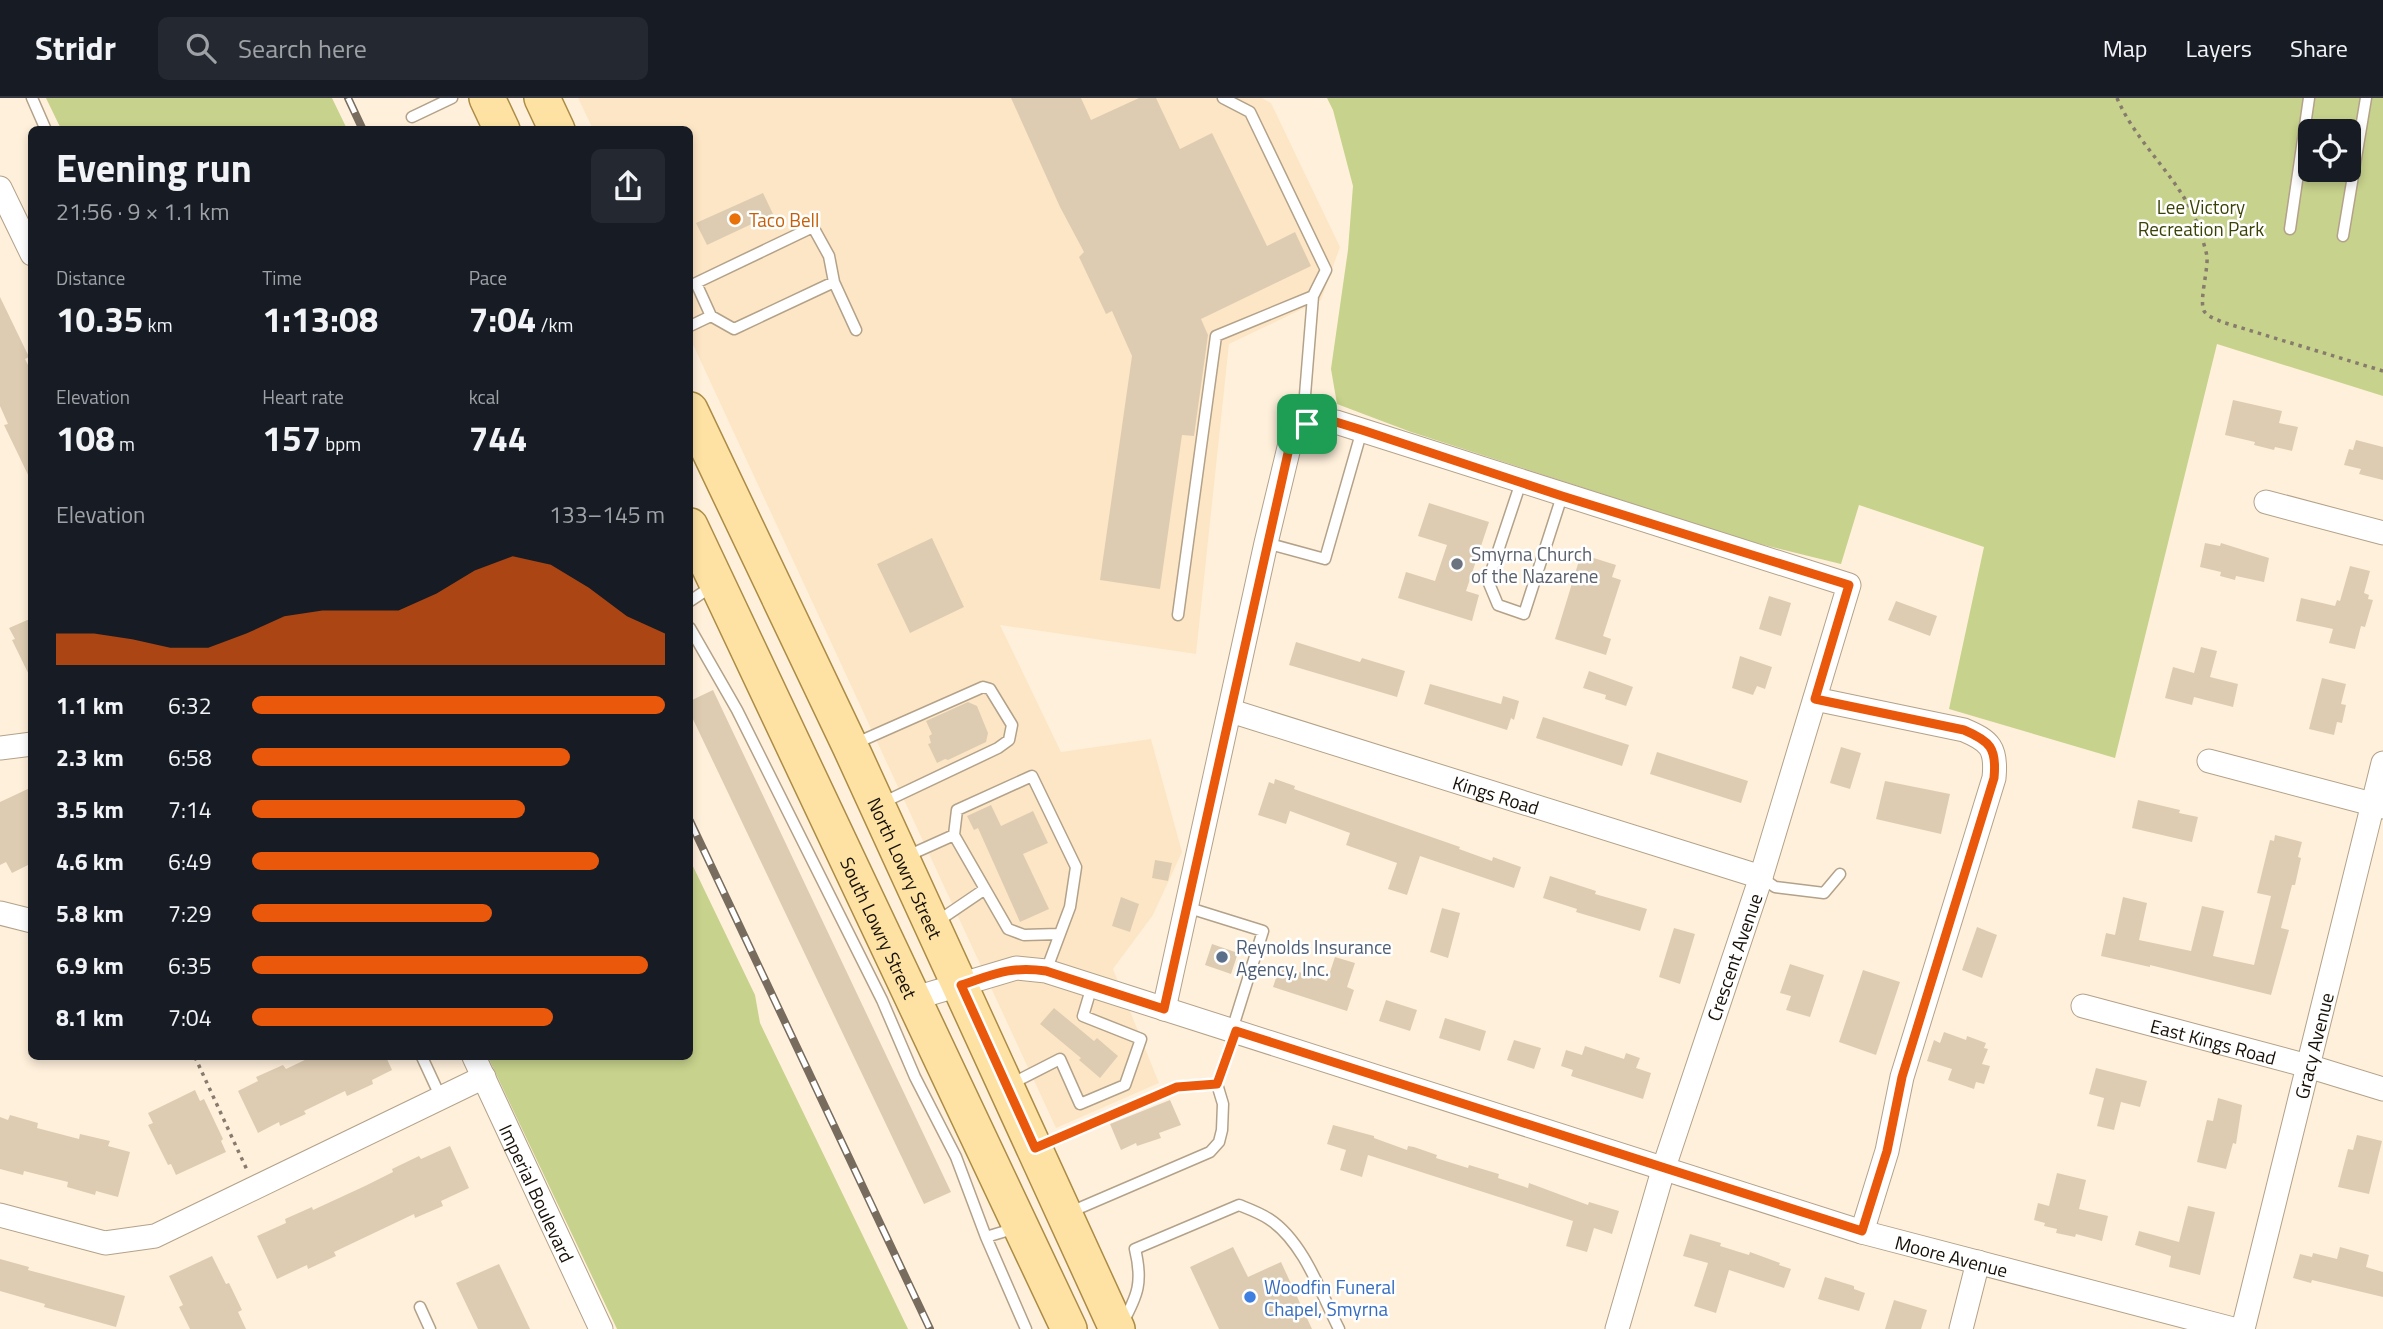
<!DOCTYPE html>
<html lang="en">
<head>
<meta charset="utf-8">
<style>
	:root { --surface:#171b24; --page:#242831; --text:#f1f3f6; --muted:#9ea1a6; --line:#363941; --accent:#ea580c }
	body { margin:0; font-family:"Titillium Web",sans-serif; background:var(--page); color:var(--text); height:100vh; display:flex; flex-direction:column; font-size:26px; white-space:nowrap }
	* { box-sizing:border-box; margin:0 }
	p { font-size:23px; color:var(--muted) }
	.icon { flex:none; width:38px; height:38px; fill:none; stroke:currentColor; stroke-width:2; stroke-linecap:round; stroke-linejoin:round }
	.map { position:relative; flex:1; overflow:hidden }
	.details { position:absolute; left:28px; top:28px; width:665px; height:934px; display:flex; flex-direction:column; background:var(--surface); border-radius:10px; box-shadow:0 4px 10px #0003 }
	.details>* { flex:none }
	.fabs { position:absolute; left:2298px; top:21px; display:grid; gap:14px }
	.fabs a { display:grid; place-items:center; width:63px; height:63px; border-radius:10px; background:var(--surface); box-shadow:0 4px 10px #0003; font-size:35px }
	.pin { position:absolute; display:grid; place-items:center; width:60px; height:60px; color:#fff; margin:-30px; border-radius:14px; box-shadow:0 4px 10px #0006 }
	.round { display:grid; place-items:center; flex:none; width:74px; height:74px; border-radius:10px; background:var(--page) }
	.headline { display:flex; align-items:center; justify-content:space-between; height:119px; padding:0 28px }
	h1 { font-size:38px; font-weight:700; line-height:52px }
	.figures { display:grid; grid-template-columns:repeat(3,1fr); gap:10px; height:119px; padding:7px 28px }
	.figures div { display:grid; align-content:center }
	.figures b { font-size:35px; font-weight:700 }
	.figures small { font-size:19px; font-weight:400 }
	.figures p { font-size:19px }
	.chart { height:196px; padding:14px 28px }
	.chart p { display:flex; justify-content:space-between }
	.chart svg { width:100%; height:126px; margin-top:7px; fill:var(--accent); opacity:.7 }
	ul { padding:0 28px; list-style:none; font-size:23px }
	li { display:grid; grid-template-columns:112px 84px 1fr; align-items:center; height:52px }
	li i { height:18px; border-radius:9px; background:var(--accent) }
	header { display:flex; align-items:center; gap:42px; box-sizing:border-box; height:98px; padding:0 35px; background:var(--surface); border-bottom:2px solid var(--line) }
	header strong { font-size:33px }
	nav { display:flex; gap:38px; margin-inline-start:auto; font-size:24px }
	.search { width:490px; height:63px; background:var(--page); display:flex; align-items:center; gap:18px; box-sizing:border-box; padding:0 24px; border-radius:10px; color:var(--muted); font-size:26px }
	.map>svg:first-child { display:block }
	.built { fill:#fde6c5 }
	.green { fill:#c7d28c; fill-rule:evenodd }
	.building { fill:#deccb2 }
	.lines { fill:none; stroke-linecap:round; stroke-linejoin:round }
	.lane-casing { stroke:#b3a289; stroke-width:13 }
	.street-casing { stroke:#b3a289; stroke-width:25 }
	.primary-casing { stroke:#ac8c45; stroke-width:38 }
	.path { stroke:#867b6d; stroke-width:3.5; stroke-dasharray:3.5 5; stroke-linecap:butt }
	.lane { stroke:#fff; stroke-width:10 }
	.street { stroke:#fff; stroke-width:23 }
	.primary { stroke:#fde2a4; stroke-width:35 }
	.rail-casing { stroke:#776c5e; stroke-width:8 }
	.rail { stroke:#fff; stroke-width:5; stroke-dasharray:16; stroke-linecap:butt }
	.route-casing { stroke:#fff; stroke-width:14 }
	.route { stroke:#ea580c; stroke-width:9 }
	.food-dot { fill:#e8710a; stroke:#fff; stroke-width:2.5 }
	.worship-dot { fill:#6b7280; stroke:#fff; stroke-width:2.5 }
	.service-dot { fill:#5c6f8a; stroke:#fff; stroke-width:2.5 }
	.shop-dot { fill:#3f7fe0; stroke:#fff; stroke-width:2.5 }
	.labels { text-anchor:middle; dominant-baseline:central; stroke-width:5; stroke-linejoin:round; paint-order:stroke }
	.park-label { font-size:19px; fill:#3c4205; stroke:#fff }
	.food-label { font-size:19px; fill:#c56008; stroke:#fff; text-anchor:start }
	.worship-label { font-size:19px; fill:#5b616d; stroke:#fff; text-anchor:start }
	.street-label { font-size:19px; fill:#171007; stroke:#fff }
	.service-label { font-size:19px; fill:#4e5e75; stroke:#fff; text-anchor:start }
	.shop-label { font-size:19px; fill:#366cbe; stroke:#fff; text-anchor:start }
</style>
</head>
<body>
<header>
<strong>Stridr</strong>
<div class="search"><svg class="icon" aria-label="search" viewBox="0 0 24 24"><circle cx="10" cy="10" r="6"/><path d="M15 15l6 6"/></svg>Search here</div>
<nav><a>Map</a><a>Layers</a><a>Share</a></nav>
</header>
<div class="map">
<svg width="2383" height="1231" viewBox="0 0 2383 1231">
	<rect width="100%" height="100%" fill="#fff0db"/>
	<path class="built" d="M 578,0 L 1262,0 L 1271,5 L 1340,149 L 1321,202 L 1229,246 L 1196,556 L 1000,527 L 1061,654 L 1151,641 L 1182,754 L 1153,817 L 1113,871 L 1159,985 L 1056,1030 L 690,240 L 690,32 L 593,31 Z"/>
	<path class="green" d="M 46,0 L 332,0 L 347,31 L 61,31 Z
		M 1327,0 L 2383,0 L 2383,298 L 2217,246 L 2115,660 L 1949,611 L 1984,449 L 1859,407 L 1841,466 L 1748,443 L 1411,334 L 1337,306 L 1331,271 L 1348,152 L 1353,88 L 1333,12 ZM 2310,33 L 2348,33 L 2348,72 L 2310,72 Z
		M 690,762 L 755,897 L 760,925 L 908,1231 L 617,1231 L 488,959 L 690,959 Z"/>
	<path class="building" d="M 1011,0 L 1081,0 L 1091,22 L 1139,0 L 1156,0 L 1180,51 L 1212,35 L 1267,148 L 1295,134 L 1311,168 L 1201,221 L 1208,237 L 1194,338 L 1182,337 L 1160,491 L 1100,482 L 1132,258 L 1112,213 L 1106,216 L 1079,159 L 1084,154 L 1060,109 Z
		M 763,95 L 773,116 L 707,147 L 696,125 Z
		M 0,199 L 29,259 L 25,261 L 32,275 L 32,385 L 4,327 L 8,326 L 0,308 Z
		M 2233,302 L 2282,313 L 2279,325 L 2298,329 L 2292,353 L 2275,349 L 2274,352 L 2254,347 L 2255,344 L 2225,337 Z
		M 2356,342 L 2383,349 L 2383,382 L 2359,376 L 2361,371 L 2344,367 L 2349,351 L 2353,352 Z
		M 1429,405 L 1489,424 L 1466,493 L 1479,497 L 1472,523 L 1398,500 L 1406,474 L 1435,483 L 1447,447 L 1418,438 Z
		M 932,440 L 964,509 L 910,535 L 877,466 Z
		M 2205,445 L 2220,448 L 2221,445 L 2269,460 L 2264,484 L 2236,478 L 2235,482 L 2220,478 L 2221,474 L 2200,469 Z
		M 1581,456 L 1616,467 L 1612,479 L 1621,482 L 1603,538 L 1611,541 L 1606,557 L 1555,541 Z
		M 2350,468 L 2370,473 L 2364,495 L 2369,497 L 2368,501 L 2373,502 L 2365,529 L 2361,528 L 2355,551 L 2329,545 L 2333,531 L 2296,523 L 2301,500 L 2335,508 L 2337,502 L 2340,503 Z
		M 1769,498 L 1791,505 L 1781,538 L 1759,531 Z
		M 1896,503 L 1937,518 L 1930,538 L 1888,522 Z
		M 32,520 L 32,583 L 12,542 L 15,541 L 9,530 Z
		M 1296,544 L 1360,564 L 1362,560 L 1405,573 L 1397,599 L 1289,567 Z
		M 2201,549 L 2217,553 L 2210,579 L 2238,586 L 2233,609 L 2194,599 L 2192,607 L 2165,600 L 2173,569 L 2194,575 Z
		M 1740,558 L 1772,569 L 1765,591 L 1757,588 L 1753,597 L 1732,590 Z
		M 1589,573 L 1633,589 L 1626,608 L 1605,601 L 1606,597 L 1583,590 Z
		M 2322,580 L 2346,586 L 2341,606 L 2346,607 L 2342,625 L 2337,624 L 2334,637 L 2309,631 Z
		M 1430,586 L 1501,606 L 1503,598 L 1519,603 L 1514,622 L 1511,620 L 1507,632 L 1424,606 Z
		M 713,592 L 951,1094 L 924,1106 L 690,615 L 690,603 Z
		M 968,604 L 977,608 L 988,635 L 986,644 L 948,662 L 945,661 L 937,665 L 928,646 L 931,645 L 929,638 L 932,636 L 926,623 Z
		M 1543,619 L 1629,647 L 1622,668 L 1536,640 Z
		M 1841,649 L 1861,655 L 1850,691 L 1830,685 Z
		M 1657,654 L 1748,683 L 1741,705 L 1650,676 Z
		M 1275,681 L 1295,688 L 1294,691 L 1460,749 L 1459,751 L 1492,763 L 1493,759 L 1521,769 L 1514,790 L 1420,758 L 1407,797 L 1388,791 L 1397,765 L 1346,747 L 1350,735 L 1290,713 L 1286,726 L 1258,717 L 1269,684 L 1274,686 Z
		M 1885,683 L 1950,696 L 1941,736 L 1876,721 Z
		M 32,689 L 32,765 L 12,775 L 6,764 L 0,767 L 0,704 Z
		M 2138,702 L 2180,712 L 2179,715 L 2198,719 L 2192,744 L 2132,730 Z
		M 991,707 L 1001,728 L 1033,713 L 1048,745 L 1023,756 L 1049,811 L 1020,824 L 978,730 L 974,732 L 967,718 Z
		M 2275,737 L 2302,744 L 2298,759 L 2301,760 L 2295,787 L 2292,787 L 2281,830 L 2289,832 L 2271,897 L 2150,867 L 2150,869 L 2101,858 L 2106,835 L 2115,837 L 2123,799 L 2147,805 L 2139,842 L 2191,853 L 2202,808 L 2224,813 L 2213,858 L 2254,867 L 2271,798 L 2257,795 L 2270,742 L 2274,743 Z
		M 1155,762 L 1172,765 L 1168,783 L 1152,780 Z
		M 1550,778 L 1596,793 L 1595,796 L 1647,811 L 1640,833 L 1576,814 L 1577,811 L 1543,800 Z
		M 1121,799 L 1139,806 L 1130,834 L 1112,828 Z
		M 1442,810 L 1460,815 L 1448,860 L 1430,854 Z
		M 1977,829 L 1997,837 L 1982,880 L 1962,872 Z
		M 1674,830 L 1695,836 L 1680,886 L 1659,879 Z
		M 1212,846 L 1238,855 L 1231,876 L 1205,867 Z
		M 1335,859 L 1355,865 L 1347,889 L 1354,892 L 1347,913 L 1273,889 L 1280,868 L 1327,883 Z
		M 1790,866 L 1824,877 L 1810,919 L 1786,912 L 1791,898 L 1780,895 Z
		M 1863,872 L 1900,884 L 1876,957 L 1839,944 Z
		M 1386,902 L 1417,912 L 1410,933 L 1379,923 Z
		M 1054,910 L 1094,943 L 1097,940 L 1118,958 L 1100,980 L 1079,962 L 1081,960 L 1040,926 Z
		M 1445,920 L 1486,933 L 1480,953 L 1439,940 Z
		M 1944,934 L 1966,942 L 1967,938 L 1986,945 L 1984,950 L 1988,951 L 1982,966 L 1990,968 L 1984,986 L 1976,984 L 1974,991 L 1948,982 L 1952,971 L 1927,963 L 1934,942 L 1940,945 Z
		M 1514,942 L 1541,950 L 1534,971 L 1507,962 Z
		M 1585,948 L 1624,961 L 1626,955 L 1640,960 L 1636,970 L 1651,975 L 1643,1001 L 1571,978 L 1573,972 L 1561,968 L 1566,952 L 1582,957 Z
		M 311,959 L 386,959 L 392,972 L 372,982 L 373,986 L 347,998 L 345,993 L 304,1013 L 306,1016 L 280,1028 L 279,1024 L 258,1035 L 238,993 L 258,983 L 256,979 L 283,967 L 286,971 Z
		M 2096,970 L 2147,983 L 2140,1009 L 2121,1004 L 2114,1032 L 2097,1028 L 2104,1000 L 2089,996 Z
		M 195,992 L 200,1003 L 204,1001 L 223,1041 L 221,1043 L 226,1054 L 176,1077 L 171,1066 L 168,1067 L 148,1027 L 153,1025 L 148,1015 Z
		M 2218,1000 L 2242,1007 L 2236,1046 L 2233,1045 L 2226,1071 L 2197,1064 L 2207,1022 L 2213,1023 Z
		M 1170,1002 L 1181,1027 L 1159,1035 L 1161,1040 L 1137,1048 L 1136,1045 L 1121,1052 L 1110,1026 Z
		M 10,1017 L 38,1025 L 37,1030 L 79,1041 L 80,1036 L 110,1043 L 108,1048 L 130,1054 L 118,1099 L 96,1093 L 95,1097 L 67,1089 L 68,1084 L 24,1073 L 23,1077 L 0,1071 L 0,1019 L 8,1022 Z
		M 1333,1027 L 1374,1038 L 1374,1040 L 1407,1052 L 1408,1048 L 1414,1049 L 1437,1057 L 1436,1060 L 1468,1070 L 1469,1067 L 1499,1076 L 1498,1080 L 1528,1090 L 1529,1085 L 1588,1107 L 1589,1104 L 1619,1113 L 1612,1136 L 1594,1130 L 1587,1154 L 1566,1148 L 1573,1123 L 1368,1057 L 1362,1079 L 1340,1072 L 1346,1052 L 1327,1046 Z
		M 2357,1037 L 2382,1043 L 2369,1096 L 2338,1089 L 2348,1051 L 2353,1052 Z
		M 450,1048 L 469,1090 L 441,1103 L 443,1108 L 415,1120 L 414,1116 L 334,1154 L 336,1158 L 308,1171 L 307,1167 L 277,1181 L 257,1138 L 286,1125 L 285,1121 L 312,1109 L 313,1112 L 365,1088 L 393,1074 L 392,1071 L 419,1058 L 421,1061 Z
		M 2057,1075 L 2086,1082 L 2079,1111 L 2108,1118 L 2102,1143 L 2076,1136 L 2075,1139 L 2056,1135 L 2057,1131 L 2044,1128 L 2045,1125 L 2034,1122 L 2038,1105 L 2049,1108 Z
		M 2188,1108 L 2215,1114 L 2200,1177 L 2169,1169 L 2171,1158 L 2135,1147 L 2139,1133 L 2179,1144 Z
		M 1690,1136 L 1721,1145 L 1720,1148 L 1749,1157 L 1750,1154 L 1780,1165 L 1779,1167 L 1791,1171 L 1784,1190 L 1729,1172 L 1716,1215 L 1694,1208 L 1708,1165 L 1683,1158 Z
		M 1233,1149 L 1248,1179 L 1281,1164 L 1312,1231 L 1219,1231 L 1190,1169 Z
		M 2340,1149 L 2369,1157 L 2366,1169 L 2383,1174 L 2383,1199 L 2312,1182 L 2311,1185 L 2293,1180 L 2300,1156 L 2312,1159 L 2313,1155 L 2337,1161 Z
		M 212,1158 L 226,1186 L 229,1185 L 242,1212 L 238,1214 L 246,1231 L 190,1231 L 179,1209 L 183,1207 L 169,1178 Z
		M 0,1161 L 29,1169 L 28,1172 L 125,1198 L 116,1229 L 44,1209 L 45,1206 L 0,1193 Z
		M 499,1166 L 530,1231 L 478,1231 L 456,1185 Z
		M 1825,1179 L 1854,1188 L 1854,1191 L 1865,1195 L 1859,1213 L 1818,1201 Z
		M 1894,1202 L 1927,1212 L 1921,1231 L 1885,1231 Z"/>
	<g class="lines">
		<defs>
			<path id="lane" d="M 32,0 L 46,32
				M 412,19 L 452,0
				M 813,129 L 829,158 L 834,184 L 734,231 L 711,218 L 696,185 Z
				M 2290,131 L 2309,0
				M 2343,138 L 2366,0
				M 834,184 L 856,232
				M 690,228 L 711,218
				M 1307,325 L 1305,297 L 1313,198
				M 1521,384 L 1488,483 L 1498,507 L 1524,516 L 1562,398
				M 1266,445 L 1325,461 L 1362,332
				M 690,503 L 714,487
				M 1178,517 L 1216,238 L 1313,198 L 1326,172 L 1250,14 L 1223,0
				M 690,530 L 737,612 L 882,902 L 915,979 L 956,1059 L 986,1139 L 1026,1231
				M 854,646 L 983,589 L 990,591 L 1012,627 L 1009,642 L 998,650 L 882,705
				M 954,737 L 1008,831 L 1024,837 L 1059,836
				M 905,759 L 954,737 L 957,712 L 1032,678 L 1076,769 L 1070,809 L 1046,873
				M 1761,779 L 1775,789 L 1824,795 L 1840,776
				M 1186,809 L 1263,833 L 1232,932
				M 935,825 L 985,791
				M 422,959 L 441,1000
				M 1009,987 L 1060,961 L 1080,1006 L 1125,987 L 1141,941 L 1083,918 L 1092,888
				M 1040,1048 L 1177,989 L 1217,986
				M 1068,1115 L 1210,1054 L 1219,1044 L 1222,1032 L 1223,1006 L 1217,986 L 1236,933
				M 986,1139 L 1016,1130
				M 420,1209 L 430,1231
				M 1122,1226 C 1138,1197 1143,1184 1135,1151 L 1239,1107 C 1249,1111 1260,1115 1269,1121 C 1303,1143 1321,1195 1339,1231"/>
			<g id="street">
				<path d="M 0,90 L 32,156"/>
				<path d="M 2266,404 L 2383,435"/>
				<path d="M 1815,601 L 1964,632 C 1990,643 1997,650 1994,680 L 1902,979 L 1887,1053 L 1862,1134"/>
				<path id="s1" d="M 1231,613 L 1761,779"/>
				<path d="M 0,650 L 32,646"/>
				<path d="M 2209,663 L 2383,709"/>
				<path d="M 0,815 L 32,823"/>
				<path id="s2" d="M 912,901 L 1016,870 L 1046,873 L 1862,1134 L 2233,1231"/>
				<path id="s3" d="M 2083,908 L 2308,968 L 2383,991"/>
				<path d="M 1164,911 L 1266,445 L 1292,337 C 1306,324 1318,323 1336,324 L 1849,487 L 1761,779 L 1664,1069 L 1617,1231"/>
				<path id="s4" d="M 474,959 L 601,1231"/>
				<path d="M 0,1117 L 105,1145 L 155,1138 L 484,979"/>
				<path d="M 1961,1231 L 1978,1164"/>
				<path id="s5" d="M 2243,1231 L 2383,665"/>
			</g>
			<g id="primary">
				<path d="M 487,0 L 502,32"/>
				<path d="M 542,0 L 557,32"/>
				<path id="s6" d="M 690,312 L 850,648 L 1117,1231"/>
				<path id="s7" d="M 690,428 L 1069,1231"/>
			</g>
		</defs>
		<use href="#lane" class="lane-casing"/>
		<use href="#street" class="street-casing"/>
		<use href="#primary" class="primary-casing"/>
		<path class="path" d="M 2117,0 C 2138,49 2183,82 2200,133 C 2202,141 2206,151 2207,159 C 2208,173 2199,203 2204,213 C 2208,219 2216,221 2222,224 L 2383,273
			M 195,959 L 247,1072"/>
		<use href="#lane" class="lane"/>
		<use href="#street" class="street"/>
		<use href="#primary" class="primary"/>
		<defs>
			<path id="rail" d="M 348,0 L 363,32
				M 690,723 L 930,1231"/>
		</defs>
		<use href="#rail" class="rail-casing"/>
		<use href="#rail" class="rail"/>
	</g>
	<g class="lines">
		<defs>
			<path id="route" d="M 1320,323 L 1336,324 L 1362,332 L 1562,398 L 1849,487 L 1815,601 L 1964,632 C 1990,643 1997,650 1994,680 L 1902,979 L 1887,1053 L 1862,1133 L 1236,933 L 1217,986 L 1177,989 L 1035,1050 L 961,887 C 995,876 1010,868 1046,873 L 1164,911 L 1292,337 L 1307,326 Z"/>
		</defs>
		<use href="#route" class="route-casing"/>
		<use href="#route" class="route"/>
	</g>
	<circle class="food-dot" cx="735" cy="121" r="7"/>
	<circle class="worship-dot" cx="1457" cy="466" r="7"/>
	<circle class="service-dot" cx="1222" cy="859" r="7"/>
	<circle class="shop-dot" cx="1250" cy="1199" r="7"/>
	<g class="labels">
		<g class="park-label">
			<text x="2201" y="108">Lee Victory<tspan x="2201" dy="22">Recreation Park</tspan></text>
		</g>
		<g class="food-label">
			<text x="749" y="121">Taco Bell</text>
		</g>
		<g class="worship-label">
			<text x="1471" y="455">Smyrna Church<tspan x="1471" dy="22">of the Nazarene</tspan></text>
		</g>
		<g class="street-label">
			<text stroke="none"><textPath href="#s1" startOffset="278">Kings Road</textPath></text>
			<text stroke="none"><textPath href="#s6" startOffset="506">North Lowry Street</textPath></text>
			<text stroke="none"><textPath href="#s7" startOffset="444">South Lowry Street</textPath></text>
			<text transform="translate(1734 859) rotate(-71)">Crescent Avenue</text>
			<text stroke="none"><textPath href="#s3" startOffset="135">East Kings Road</textPath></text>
			<text stroke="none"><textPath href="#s5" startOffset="292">Gracy Avenue</textPath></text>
			<text stroke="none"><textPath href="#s4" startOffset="150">Imperial Boulevard</textPath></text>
			<text stroke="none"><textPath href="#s2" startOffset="1088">Moore Avenue</textPath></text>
		</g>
		<g class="service-label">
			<text x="1236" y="848">Reynolds Insurance<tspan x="1236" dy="22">Agency, Inc.</tspan></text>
		</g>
		<g class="shop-label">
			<text x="1264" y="1188">Woodfin Funeral<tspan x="1264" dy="22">Chapel, Smyrna</tspan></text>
		</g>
	</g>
</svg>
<div class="fabs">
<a><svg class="icon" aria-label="locate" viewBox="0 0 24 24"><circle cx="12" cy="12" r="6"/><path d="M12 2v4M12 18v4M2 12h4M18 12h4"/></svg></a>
</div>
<div class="pin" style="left:1307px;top:326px;background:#1e9e55"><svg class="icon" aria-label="arrive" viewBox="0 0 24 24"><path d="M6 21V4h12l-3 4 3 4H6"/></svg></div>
<section class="details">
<div class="headline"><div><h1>Evening run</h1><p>21:56 · 9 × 1.1 km</p></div><a class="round"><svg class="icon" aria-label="share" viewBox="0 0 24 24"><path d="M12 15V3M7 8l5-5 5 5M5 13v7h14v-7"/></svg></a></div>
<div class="figures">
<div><p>Distance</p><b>10.35<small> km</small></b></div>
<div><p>Time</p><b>1:13:08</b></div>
<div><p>Pace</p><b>7:04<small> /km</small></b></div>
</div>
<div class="figures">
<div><p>Elevation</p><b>108<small> m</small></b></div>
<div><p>Heart rate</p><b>157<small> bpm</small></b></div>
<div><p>kcal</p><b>744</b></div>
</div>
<div class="chart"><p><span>Elevation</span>133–145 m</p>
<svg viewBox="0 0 160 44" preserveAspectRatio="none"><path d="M0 44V33L10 33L20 35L30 38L40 38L50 33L60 27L70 25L80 25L90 25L100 19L110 11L120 6L130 9L140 17L150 27L160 33V44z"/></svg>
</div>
<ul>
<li><b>1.1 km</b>6:32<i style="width:100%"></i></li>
<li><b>2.3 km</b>6:58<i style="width:77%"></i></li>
<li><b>3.5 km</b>7:14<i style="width:66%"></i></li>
<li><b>4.6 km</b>6:49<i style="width:84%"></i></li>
<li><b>5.8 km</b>7:29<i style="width:58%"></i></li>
<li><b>6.9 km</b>6:35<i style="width:96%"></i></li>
<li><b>8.1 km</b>7:04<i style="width:73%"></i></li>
</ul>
</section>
</div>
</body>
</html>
